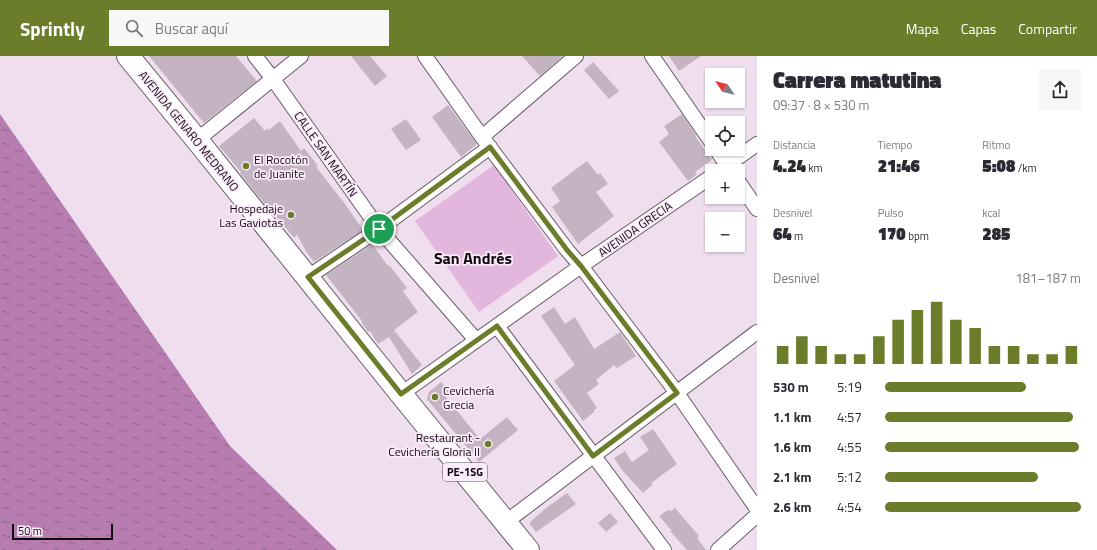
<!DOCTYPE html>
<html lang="es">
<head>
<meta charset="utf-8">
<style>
	:root { --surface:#fff; --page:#f7f7f7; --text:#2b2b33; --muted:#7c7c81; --accent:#6b7c2b }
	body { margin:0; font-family:"Titillium Web",sans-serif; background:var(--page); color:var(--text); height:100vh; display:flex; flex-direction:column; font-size:15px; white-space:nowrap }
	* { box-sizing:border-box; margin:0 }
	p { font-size:13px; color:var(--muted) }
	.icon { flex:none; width:22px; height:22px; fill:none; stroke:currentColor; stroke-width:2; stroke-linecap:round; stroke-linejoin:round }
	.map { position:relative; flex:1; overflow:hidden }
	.details { display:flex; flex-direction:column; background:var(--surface); width:340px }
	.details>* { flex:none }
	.needle { width:26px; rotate:305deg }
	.controls { position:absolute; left:705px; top:12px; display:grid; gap:8px }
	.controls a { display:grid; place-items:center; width:40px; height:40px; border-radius:0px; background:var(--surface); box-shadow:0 1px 3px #0004; font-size:20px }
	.scale { position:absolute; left:12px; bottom:10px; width:101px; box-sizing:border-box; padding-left:4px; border:2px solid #0f0a0e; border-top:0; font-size:11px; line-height:14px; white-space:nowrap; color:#0f0a0e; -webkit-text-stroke:3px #fcebfa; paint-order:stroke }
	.pin { position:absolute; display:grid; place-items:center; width:34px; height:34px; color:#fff; margin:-17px; border:2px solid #fff; border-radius:50%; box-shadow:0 1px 4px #0007 }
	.round { display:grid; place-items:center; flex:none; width:42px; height:42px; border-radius:0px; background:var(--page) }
	.overview { display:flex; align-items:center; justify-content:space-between; height:68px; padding:0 16px }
	h1 { font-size:22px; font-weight:800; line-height:30px }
	.figures { display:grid; grid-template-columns:repeat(3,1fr); gap:6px; height:68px; padding:4px 16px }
	.figures div { display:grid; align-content:center }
	.figures b { font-size:17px; font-weight:800 }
	.figures small { font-size:11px; font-weight:400 }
	.figures p { font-size:11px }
	.chart { height:112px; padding:8px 16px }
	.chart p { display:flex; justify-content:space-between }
	.chart svg { width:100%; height:72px; margin-top:4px; stroke:var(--accent); stroke-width:6 }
	ul { padding:0 16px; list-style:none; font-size:13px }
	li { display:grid; grid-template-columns:64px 48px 1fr; align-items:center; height:30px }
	li i { height:10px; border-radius:5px; background:var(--accent) }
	header { display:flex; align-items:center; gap:24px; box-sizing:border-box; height:56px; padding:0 20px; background:var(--accent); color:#fff }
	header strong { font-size:19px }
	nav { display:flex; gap:22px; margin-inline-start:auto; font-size:14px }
	.search { width:280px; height:36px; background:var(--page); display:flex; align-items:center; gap:10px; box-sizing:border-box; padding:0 14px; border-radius:0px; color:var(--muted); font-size:15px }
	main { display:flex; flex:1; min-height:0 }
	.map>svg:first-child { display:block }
	.park { fill:#e3b7dd }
	.water { fill:url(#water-ripples) }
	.building { fill:#c4b4c2 }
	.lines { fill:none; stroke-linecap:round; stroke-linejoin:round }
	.minor-casing { stroke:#695b67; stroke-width:16 }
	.primary-casing { stroke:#695b67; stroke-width:24 }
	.minor { stroke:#fff; stroke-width:14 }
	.primary { stroke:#fff; stroke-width:22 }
	.route-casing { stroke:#fff; stroke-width:8 }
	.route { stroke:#6b7c2b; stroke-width:5 }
	.poi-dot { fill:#6b7c2b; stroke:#fcebfa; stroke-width:1.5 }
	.labels { text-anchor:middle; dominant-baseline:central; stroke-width:3.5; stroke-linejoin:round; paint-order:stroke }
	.shield { fill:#fcebfa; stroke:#564e55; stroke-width:1 }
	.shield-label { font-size:11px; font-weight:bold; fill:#0f0a0e }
	.street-label { font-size:12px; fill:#0f0a0e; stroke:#fcebfa }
	.poi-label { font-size:12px; fill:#0f0a0e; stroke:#fcebfa; text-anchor:start }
	.district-label { font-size:16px; font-weight:bold; fill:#0f0a0e; stroke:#fcebfa }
</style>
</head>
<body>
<header>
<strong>Sprintly</strong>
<div class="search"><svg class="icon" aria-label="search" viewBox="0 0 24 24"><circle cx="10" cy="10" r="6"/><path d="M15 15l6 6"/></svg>Buscar aquí</div>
<nav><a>Mapa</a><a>Capas</a><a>Compartir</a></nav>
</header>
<main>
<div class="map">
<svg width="757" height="494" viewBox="0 0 757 494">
	<defs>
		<pattern id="water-ripples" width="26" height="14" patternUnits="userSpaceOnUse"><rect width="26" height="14" fill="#b77db1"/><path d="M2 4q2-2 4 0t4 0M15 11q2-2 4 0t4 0" fill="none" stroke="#93658e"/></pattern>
	</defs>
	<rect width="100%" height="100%" fill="#efdeed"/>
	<path class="park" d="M 494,109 L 558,200 L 479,256 L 415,165 Z"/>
	<path class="water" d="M 0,58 L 230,390 L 337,494 L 0,494 Z"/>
	<path class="building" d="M 149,0 L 236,0 L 257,25 L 204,67 Z
		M 351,0 L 370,0 L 387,20 L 375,30 Z
		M 522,0 L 563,0 L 540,20 Z
		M 669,0 L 701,0 L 679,15 Z
		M 593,6 L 619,35 L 609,43 L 584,14 Z
		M 448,49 L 477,88 L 461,101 L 432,61 Z
		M 682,58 L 696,79 L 695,80 L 712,104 L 695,116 L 697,118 L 688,125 L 659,86 L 669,78 L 664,70 Z
		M 254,62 L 265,75 L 268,72 L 269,74 L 280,65 L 301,95 L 304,92 L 318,110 L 316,111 L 345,148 L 363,174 L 314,206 L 307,197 L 297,179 L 294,182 L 268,150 L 266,150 L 260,141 L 259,141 L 240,117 L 241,116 L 219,90 Z
		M 406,63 L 421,84 L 406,94 L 391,73 Z
		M 587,105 L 598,119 L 600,117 L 608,128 L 596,136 L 614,160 L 578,188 L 552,151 L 560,145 L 551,132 Z
		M 372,188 L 388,210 L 389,209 L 407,232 L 403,235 L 418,256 L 394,274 L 422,309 L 412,318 L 389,281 L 378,288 L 370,275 L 368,276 L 362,267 L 362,265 L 326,219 Z
		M 554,251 L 565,268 L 575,261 L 594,293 L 620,276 L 636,300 L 617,312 L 614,309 L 596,324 L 599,328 L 587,337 L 597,352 L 594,354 L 594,356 L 583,365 L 554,325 L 575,309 L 541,260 Z
		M 441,326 L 449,336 L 445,340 L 480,383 L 507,361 L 518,374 L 479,406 L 427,343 L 429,336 Z
		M 653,373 L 677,408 L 651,427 L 653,428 L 643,437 L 622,414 L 614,402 L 625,395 L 632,406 L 649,394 L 640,381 Z
		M 567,437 L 576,448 L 536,476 L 529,467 L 546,452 Z
		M 675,452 L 699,480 L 697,482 L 706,494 L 687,494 L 670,475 L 672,475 L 659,460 L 668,454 L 671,455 Z
		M 610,457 L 618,466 L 606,476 L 598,467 Z"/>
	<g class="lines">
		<defs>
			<path id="minor" d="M 255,0 L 273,23 L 379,173 L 476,284
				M 425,0 L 482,81 L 567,194 L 581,210 L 677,337 L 757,453
				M 652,0 L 712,87
				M 482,81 L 576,0
				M 197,84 L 301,0
				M 716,93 L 731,115
				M 719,115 L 757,88
				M 738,125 L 757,153
				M 308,221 L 379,173 L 490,91
				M 497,270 L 664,494
				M 401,338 L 581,210 L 712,120
				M 506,466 L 757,276
				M 718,494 L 757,459"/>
			<path id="primary" d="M 128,0 L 197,84 L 401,338 L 528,494"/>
		</defs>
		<use href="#minor" class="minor-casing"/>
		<use href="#primary" class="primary-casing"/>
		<use href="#minor" class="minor"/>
		<use href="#primary" class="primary"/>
	</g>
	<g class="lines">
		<defs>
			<path id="route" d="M 490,91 L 567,194 L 581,210 L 677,337 L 593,400 L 497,270 L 401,338 L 308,221 L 379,173 Z"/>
		</defs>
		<use href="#route" class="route-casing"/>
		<use href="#route" class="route"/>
	</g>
	<g class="poi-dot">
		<circle cx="246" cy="110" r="4"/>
		<circle cx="291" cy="159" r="4"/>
		<circle cx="435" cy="341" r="4"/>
		<circle cx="488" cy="388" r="4"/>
	</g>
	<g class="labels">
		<rect class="shield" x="443" y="407" width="44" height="18" rx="3"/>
		<g class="shield-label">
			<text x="465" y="416">PE-1SG</text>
		</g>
		<g class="street-label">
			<text transform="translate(189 75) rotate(51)">AVENIDA GENARO MEDRANO</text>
			<text transform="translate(326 98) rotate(55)">CALLE SAN MARTÍN</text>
			<text transform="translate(635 173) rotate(-35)">AVENIDA GRECIA</text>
		</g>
		<g class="poi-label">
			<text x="254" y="103">El Rocotón<tspan x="254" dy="14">de Juanite</tspan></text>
			<text x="283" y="152" text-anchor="end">Hospedaje<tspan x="283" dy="14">Las Gaviotas</tspan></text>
			<text x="443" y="334">Cevichería<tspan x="443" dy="14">Grecia</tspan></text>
			<text x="480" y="381" text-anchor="end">Restaurant -<tspan x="480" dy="14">Cevichería Gloria II</tspan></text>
		</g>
		<g class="district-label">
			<text x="473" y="202">San Andrés</text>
		</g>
	</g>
</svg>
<div class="controls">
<a><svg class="needle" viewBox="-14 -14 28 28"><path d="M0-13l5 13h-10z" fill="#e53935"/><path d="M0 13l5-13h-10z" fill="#7c7c81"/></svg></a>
<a><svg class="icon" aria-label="locate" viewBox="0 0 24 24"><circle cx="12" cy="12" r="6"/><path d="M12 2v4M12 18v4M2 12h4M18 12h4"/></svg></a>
<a>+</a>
<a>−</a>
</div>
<div class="scale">50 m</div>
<div class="pin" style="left:379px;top:173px;background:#1e9e55"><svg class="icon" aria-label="arrive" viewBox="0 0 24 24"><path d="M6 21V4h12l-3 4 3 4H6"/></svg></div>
</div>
<section class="details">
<div class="overview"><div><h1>Carrera matutina</h1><p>09:37 · 8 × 530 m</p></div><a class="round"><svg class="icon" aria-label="share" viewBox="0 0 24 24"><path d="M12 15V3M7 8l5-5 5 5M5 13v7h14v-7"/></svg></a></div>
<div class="figures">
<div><p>Distancia</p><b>4.24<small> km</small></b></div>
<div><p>Tiempo</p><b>21:46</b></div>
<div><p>Ritmo</p><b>5:08<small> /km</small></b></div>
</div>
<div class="figures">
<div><p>Desnivel</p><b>64<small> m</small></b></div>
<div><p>Pulso</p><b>170<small> bpm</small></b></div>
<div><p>kcal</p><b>285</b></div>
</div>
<div class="chart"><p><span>Desnivel</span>181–187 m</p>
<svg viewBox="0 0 160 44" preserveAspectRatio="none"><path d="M5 44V33M15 44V27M25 44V33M35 44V38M45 44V38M55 44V27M65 44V17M75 44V11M85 44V6M95 44V17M105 44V22M115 44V33M125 44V33M135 44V38M145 44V38M155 44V33"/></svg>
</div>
<ul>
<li><b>530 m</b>5:19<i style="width:72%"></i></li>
<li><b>1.1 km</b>4:57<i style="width:96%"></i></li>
<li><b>1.6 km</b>4:55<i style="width:99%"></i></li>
<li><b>2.1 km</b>5:12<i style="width:78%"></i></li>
<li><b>2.6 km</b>4:54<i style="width:100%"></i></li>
</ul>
</section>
</main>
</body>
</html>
